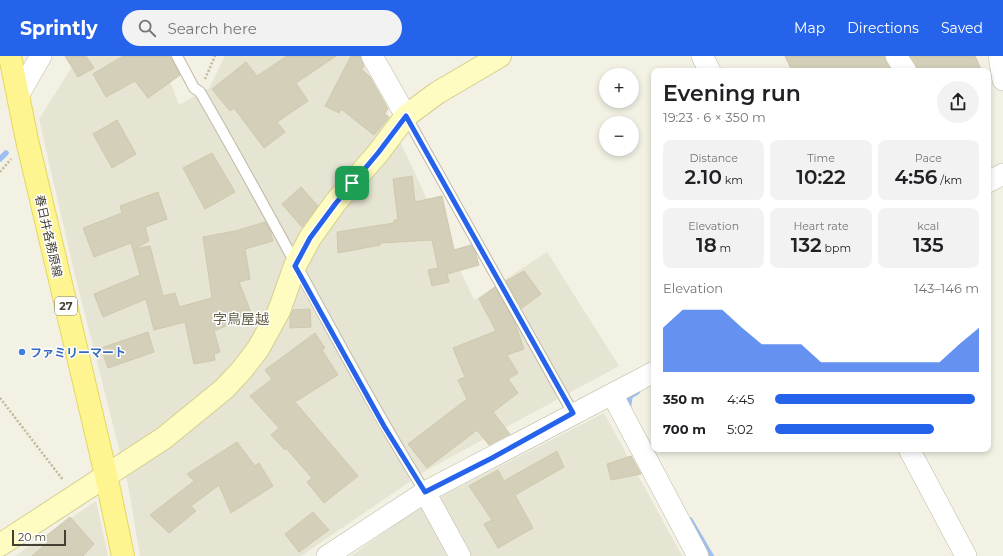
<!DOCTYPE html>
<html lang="en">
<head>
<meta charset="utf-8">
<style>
	:root { --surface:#fff; --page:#f2f2f2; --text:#202124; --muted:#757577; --accent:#2563eb }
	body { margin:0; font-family:Montserrat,"Noto Sans JP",sans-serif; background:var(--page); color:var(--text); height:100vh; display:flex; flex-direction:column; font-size:15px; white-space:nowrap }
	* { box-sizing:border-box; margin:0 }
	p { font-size:13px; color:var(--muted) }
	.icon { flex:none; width:22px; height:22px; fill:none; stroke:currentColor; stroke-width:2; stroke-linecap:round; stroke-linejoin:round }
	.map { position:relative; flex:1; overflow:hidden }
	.sheet { position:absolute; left:651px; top:12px; width:340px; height:384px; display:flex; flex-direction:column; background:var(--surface); border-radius:8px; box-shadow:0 2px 6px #0003 }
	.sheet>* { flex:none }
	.tools { position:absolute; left:599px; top:12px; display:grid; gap:8px }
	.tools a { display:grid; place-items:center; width:40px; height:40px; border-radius:50%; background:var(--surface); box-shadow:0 2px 6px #0003; font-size:20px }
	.scale { position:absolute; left:12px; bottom:10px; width:54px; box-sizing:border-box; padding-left:4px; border:2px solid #444134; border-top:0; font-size:11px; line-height:14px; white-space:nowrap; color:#444134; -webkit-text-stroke:3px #fff; paint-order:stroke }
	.pin { position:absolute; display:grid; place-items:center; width:34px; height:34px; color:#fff; margin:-17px; border-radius:8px; box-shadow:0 2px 6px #0006 }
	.round { display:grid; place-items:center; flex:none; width:42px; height:42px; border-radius:21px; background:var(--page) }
	.overview { display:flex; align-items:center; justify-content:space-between; height:68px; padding:0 12px }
	h1 { font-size:22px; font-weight:600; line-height:30px }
	.stats { display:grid; grid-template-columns:repeat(3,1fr); gap:6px; height:68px; padding:4px 12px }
	.stats div { display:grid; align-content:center; border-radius:8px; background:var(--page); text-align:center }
	.stats b { font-size:20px; font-weight:600 }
	.stats small { font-size:11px; font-weight:400 }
	.stats p { font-size:11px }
	.chart { height:112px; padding:8px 12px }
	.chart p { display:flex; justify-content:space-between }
	.chart svg { width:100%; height:72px; margin-top:4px; fill:var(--accent); opacity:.7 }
	ul { padding:0 12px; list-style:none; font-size:13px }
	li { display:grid; grid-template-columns:64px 48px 1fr; align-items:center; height:30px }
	li i { height:10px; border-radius:5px; background:var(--accent) }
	header { display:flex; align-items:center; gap:24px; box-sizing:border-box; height:56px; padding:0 20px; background:var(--accent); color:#fff }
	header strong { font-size:19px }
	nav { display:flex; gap:22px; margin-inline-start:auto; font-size:14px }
	.search { width:280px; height:36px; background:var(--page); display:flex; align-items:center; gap:10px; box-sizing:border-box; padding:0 14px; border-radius:22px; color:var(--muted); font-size:15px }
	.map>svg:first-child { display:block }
	.residential { fill:#e6e4d2 }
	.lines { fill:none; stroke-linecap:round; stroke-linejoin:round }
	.stream { stroke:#9ebff1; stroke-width:5.5 }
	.building { fill:#d4cfb9; stroke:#cfc8ac }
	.lane-casing { stroke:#bebaa6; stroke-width:12 }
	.street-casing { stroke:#bebaa6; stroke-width:22 }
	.secondary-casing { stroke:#d4cf92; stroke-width:24 }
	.primary-casing { stroke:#e5d75e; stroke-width:24 }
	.path { stroke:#c0b997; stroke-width:2.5; stroke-dasharray:2 2; stroke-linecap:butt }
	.lane { stroke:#fff; stroke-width:10 }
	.street { stroke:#fff; stroke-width:21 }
	.secondary { stroke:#fffcc1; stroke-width:22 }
	.primary { stroke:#fff590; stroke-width:22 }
	.route-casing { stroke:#fff; stroke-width:8 }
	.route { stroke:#2563eb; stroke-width:5 }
	.shop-dot { fill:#3f7fe0; stroke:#fff; stroke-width:1.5 }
	.labels { text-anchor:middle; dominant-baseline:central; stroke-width:3; stroke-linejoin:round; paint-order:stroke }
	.shield { fill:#fff; stroke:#7c7a71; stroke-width:1 }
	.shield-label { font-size:11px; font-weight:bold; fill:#444134 }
	.street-label { font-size:12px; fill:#444134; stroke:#fff }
	.shop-label { font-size:12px; font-weight:bold; fill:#366cbe; stroke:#fff; text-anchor:start }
	.quarter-label { font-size:14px; fill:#67614b; stroke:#fff }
</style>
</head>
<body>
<header>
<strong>Sprintly</strong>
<div class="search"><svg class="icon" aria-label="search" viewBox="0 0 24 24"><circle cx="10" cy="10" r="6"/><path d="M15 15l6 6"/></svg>Search here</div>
<nav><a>Map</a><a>Directions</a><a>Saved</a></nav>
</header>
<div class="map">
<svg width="1003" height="500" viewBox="0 0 1003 500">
	<rect width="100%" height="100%" fill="#f2f1e4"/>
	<path class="residential" d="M 79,0 L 160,0 L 179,49 L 209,32 L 225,0 L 358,0 L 370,21 L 474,244 L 547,196 L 619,310 L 427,414 L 301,500 L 140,500 L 128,428 L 74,215 L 39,63 Z
		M 604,357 L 682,500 L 351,500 L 415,454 Z
		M 96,445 L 108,500 L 15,500 Z"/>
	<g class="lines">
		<path class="stream" d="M 0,103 L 6,97
			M 628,353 L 630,340 L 637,336
			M 690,464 L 711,500"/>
	</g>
	<path class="building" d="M 65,0 L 86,0 L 94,12 L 78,21 Z
		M 123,0 L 170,0 L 180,19 L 148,42 L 135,25 L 106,41 L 93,18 Z
		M 287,0 L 336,0 L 296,27 L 308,45 L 277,66 L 285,76 L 264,92 L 234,52 L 230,55 L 212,33 L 246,6 L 257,20 Z
		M 351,0 L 360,0 L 364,11 L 361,13 L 370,21 L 388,53 L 384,58 L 389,61 L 374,79 L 341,53 L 339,57 L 325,50 Z
		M 785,0 L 884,0 L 886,6 L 892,15 L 792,15 Z
		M 910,0 L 975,0 L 982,15 L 918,15 L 916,9 Z
		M 117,64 L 136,98 L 112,112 L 93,78 Z
		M 212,97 L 235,136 L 205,153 L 183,112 Z
		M 412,120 L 415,146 L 442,140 L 454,194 L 471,189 L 476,198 L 479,209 L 447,218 L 449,226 L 432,230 L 428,214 L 438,212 L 432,184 L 380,187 L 380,189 L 338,197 L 337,176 L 394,167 L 394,164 L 398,164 L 393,123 Z
		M 301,131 L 318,150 L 302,171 L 282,148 Z
		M 158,136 L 167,163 L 145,171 L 149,185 L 134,193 L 150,190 L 163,240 L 175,237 L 179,251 L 212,242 L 203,181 L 235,175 L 265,166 L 270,174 L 273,185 L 245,193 L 250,223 L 239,226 L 252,259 L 214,275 L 220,296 L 214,298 L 215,304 L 194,308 L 185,266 L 154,274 L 146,243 L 103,261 L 94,238 L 140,219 L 131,187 L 94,201 L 83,172 L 122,157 L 120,150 Z
		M 524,215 L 541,238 L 522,252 L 506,225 Z
		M 495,231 L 515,267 L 524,293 L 507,299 L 518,317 L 508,323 L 518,337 L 493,356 L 510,378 L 489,389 L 477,374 L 427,412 L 408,388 L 467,343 L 458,324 L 465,321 L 453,292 L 496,275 L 479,243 Z
		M 310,253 L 311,271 L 290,272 L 290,261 L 293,254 Z
		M 148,276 L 154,296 L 108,312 L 101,292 Z
		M 315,277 L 325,292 L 322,294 L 338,319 L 295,346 L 358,420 L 324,447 L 307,426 L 312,422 L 286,392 L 285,394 L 271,379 L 279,372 L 250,340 L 272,323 L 265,314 Z
		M 237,386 L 255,410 L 259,407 L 273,430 L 231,457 L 219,429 L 191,450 L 196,455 L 169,477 L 150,459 L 194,425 L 187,418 Z
		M 557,395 L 564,411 L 515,439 L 533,472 L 498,492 L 484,468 L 492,464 L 469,430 L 498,414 L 504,425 Z
		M 631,400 L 641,418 L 611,424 L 607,408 Z
		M 313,456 L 329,474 L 299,496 L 285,478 Z
		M 70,461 L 94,488 L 83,500 L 32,500 L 48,486 L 45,481 Z"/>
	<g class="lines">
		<defs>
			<path id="lane" d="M 177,0 L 194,32 L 200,36 C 277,168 345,306 425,436
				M 406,60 L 573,357"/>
			<path id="street" d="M 372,0 L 406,60
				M 702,0 L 710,15
				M 896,0 L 906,15
				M 999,0 L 1003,24
				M 19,38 L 41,0
				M 988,126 L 1003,118
				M 612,338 L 698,500
				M 909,393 L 966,500
				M 425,436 L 460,500
				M 327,500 L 425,436 L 654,316"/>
			<path id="secondary" d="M 0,489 L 164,382 L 224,333 L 241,315 L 258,293 L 279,255 L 295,210 L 310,182 L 335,147 L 378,97 L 406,60 L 437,37 L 500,0"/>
			<path id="primary" d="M 10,0 L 27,84 L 106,419 L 123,500"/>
		</defs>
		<use href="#lane" class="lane-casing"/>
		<use href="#street" class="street-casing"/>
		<use href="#secondary" class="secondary-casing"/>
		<use href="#primary" class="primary-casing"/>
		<path class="path" d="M 205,23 L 215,0
			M 0,116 L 11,103
			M 0,342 L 63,424"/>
		<use href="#lane" class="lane"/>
		<use href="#street" class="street"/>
		<use href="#secondary" class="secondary"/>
		<use href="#primary" class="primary"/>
	</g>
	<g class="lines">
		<defs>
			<path id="route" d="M 406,60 L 573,357 L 492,402 L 425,436 L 384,370 L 295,210 L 310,182 L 336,147 L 378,97 Z"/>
		</defs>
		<use href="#route" class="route-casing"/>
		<use href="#route" class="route"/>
	</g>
	<circle class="shop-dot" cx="22" cy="296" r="4"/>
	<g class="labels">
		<rect class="shield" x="55" y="241" width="22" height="18" rx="3"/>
		<g class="shield-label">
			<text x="66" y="250">27</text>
		</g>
		<g class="street-label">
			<text transform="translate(49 180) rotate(77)">春日井各務原線</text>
		</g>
		<g class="shop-label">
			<text x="30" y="296">ファミリーマート</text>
		</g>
		<g class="quarter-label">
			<text x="241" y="263">字鳥屋越</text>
		</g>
	</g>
</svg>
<div class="tools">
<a>+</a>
<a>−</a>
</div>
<div class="scale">20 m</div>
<div class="pin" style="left:352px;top:127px;background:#1e9e55"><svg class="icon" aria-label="arrive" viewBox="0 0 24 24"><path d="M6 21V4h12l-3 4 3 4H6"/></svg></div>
<section class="sheet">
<div class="overview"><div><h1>Evening run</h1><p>19:23 · 6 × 350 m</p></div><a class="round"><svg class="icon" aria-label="share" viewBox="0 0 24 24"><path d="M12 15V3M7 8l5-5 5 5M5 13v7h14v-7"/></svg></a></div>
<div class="stats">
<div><p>Distance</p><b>2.10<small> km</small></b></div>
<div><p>Time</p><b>10:22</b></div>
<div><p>Pace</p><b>4:56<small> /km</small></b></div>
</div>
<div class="stats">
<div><p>Elevation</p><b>18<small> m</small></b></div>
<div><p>Heart rate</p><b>132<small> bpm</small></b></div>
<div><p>kcal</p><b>135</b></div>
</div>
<div class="chart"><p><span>Elevation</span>143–146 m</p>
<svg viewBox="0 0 160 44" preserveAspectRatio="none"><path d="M0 44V17L10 6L20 6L30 6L40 17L50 27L60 27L70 27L80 38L90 38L100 38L110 38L120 38L130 38L140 38L150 27L160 17V44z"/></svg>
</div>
<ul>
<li><b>350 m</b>4:45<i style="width:98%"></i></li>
<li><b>700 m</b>5:02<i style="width:78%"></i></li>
</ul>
</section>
</div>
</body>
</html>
